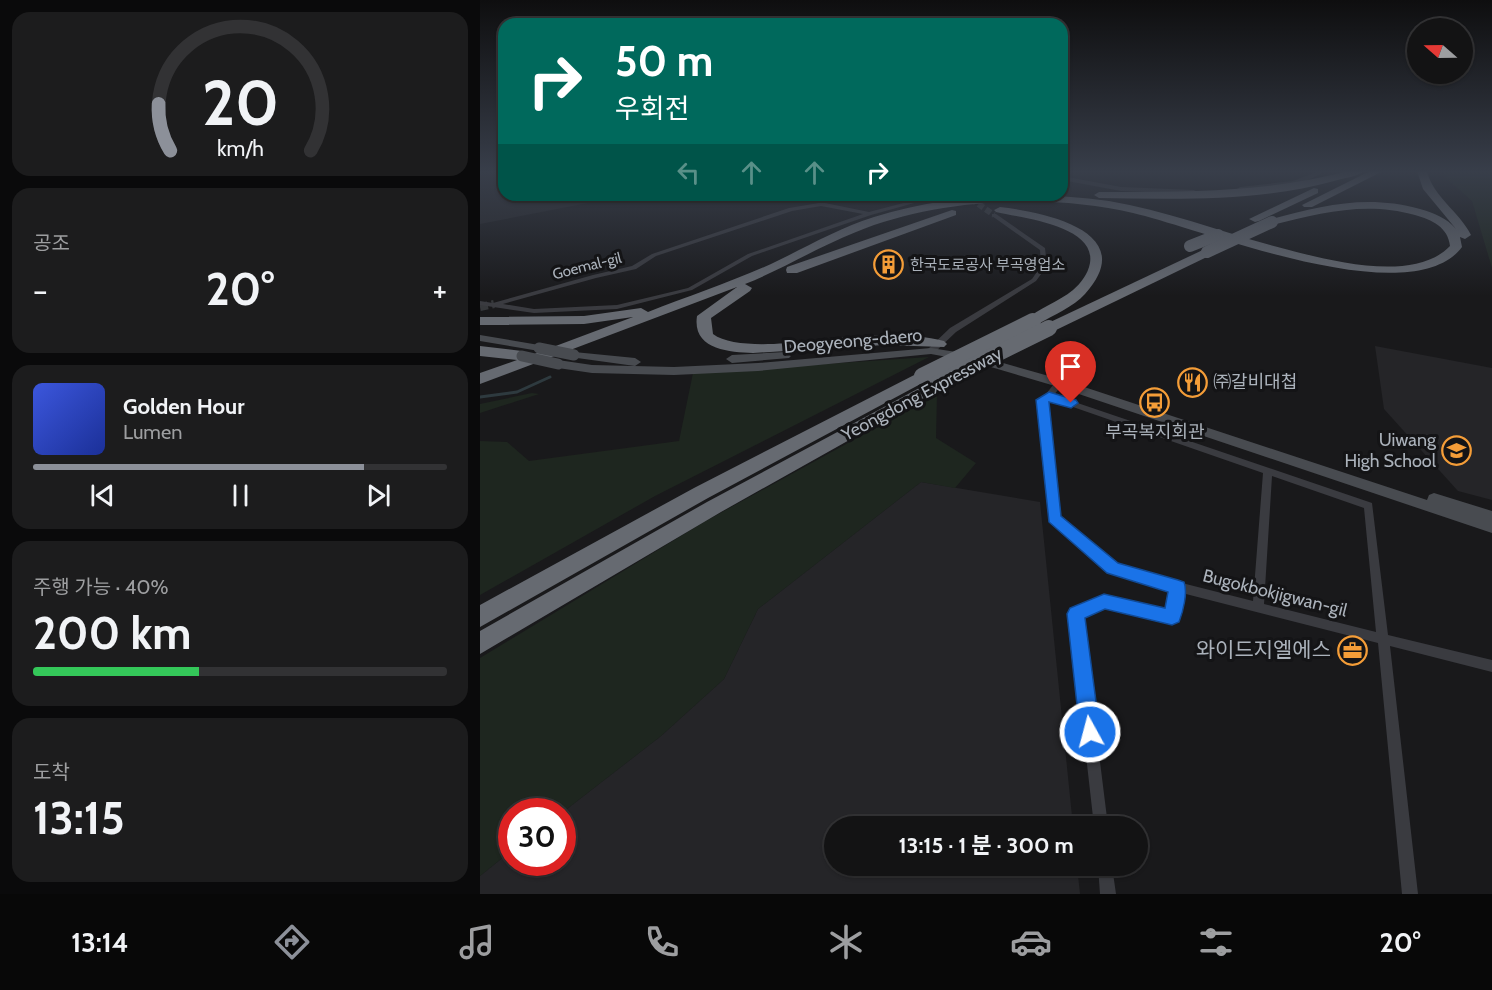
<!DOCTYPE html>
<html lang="ko">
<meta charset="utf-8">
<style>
:root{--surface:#131314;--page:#1c1c1d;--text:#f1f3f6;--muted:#9d9ea0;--line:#323234;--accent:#8c9099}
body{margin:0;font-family:Cabin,"Noto Sans KR",sans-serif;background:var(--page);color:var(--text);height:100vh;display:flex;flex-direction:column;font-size:22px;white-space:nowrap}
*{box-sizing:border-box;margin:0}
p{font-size:20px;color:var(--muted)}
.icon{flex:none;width:33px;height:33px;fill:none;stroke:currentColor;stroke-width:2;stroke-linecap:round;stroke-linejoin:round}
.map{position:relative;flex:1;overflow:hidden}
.drawer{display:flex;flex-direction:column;gap:12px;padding:12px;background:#0a0a0b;width:480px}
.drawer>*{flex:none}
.hud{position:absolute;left:18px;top:18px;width:570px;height:183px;border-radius:18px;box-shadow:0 2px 4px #0004,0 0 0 2px var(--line);background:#00695c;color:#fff;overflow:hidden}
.needle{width:39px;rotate:290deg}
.controls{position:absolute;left:927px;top:18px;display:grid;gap:12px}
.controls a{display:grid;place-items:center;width:66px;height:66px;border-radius:50%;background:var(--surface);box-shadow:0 2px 4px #0004,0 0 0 2px var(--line);font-size:30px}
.speed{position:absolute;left:18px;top:798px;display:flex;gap:12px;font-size:30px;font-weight:700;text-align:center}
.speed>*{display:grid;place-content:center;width:78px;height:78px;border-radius:50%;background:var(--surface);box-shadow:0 2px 4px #0004,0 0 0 2px var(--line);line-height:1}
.speed .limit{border:9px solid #d22;background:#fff;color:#111}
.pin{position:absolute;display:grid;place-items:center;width:51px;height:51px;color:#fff;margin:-62px -26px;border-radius:50% 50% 50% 0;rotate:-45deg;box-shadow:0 0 6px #0007}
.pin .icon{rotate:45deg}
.me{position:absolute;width:66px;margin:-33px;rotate:353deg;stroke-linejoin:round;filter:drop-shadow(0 0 4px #0008)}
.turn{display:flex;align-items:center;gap:21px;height:126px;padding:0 18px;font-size:27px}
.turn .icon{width:78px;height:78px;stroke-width:2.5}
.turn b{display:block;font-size:42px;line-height:51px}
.lanes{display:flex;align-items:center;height:57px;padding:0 18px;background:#0003;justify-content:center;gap:30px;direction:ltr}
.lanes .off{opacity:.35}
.big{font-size:45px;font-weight:700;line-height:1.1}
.drawer .widget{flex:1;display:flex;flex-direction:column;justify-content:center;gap:9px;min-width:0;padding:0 21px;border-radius:18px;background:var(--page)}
.drawer .dial{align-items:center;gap:0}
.dial svg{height:156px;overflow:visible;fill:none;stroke:var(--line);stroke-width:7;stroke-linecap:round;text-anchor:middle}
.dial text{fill:var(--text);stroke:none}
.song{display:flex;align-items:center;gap:18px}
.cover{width:72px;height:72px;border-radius:9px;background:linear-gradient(135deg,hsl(230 70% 55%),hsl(230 70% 35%))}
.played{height:6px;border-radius:3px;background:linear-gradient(90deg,var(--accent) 80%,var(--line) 80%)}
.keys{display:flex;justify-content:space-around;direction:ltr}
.heat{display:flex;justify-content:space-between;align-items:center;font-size:33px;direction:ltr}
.charge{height:9px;border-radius:4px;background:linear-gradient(90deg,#34c759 40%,var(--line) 0)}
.trip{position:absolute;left:344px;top:816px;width:324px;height:60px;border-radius:30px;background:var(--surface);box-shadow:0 2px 4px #0004,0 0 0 2px var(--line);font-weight:700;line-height:60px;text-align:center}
.dock{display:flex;height:96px;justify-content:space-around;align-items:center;background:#080808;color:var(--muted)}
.dock .icon{width:42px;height:42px}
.dock .current{color:var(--accent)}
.dock b{font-size:27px;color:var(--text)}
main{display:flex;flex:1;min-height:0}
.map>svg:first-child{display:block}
</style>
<main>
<section class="drawer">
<div class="widget dial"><svg viewBox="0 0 100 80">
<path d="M14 69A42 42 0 1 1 86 69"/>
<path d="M14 69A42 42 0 0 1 8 45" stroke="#8c9099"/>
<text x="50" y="56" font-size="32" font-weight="700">20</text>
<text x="50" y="72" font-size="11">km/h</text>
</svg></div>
<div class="widget"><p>공조</p>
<div class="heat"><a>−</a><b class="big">20°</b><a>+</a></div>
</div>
<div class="widget">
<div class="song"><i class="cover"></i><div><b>Golden Hour</b><p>Lumen</p></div></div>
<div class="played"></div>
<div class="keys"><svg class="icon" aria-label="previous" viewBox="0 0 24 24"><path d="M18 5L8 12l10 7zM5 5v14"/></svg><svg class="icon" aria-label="pause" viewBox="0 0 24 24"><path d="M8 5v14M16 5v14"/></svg><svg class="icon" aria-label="next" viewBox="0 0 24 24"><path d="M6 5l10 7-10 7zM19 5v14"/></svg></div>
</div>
<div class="widget"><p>주행 가능 · 40%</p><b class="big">200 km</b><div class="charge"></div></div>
<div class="widget"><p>도착</p><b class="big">13:15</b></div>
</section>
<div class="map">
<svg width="1012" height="894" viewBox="0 0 1012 894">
<rect width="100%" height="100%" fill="#19191b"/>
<g fill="#252528">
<path d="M 0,171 L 24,171 L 24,195 L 149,195 L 0,224 Z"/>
<path d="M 895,346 L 1012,368 L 1012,500 L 978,491 L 904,409 Z"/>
<path d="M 441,482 L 560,502 L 593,826 L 354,826 L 354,866 L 597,866 L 600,894 L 0,894 L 0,876 L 31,851 L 32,862 L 82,862 L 83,812 L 181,736 L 244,679 L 278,609 Z"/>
</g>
<g fill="#1e261f">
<path d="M 963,171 L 1012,171 L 1012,268 L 992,201 L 966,178 Z"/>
<path d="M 449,357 L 175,496 L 0,595 L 0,441 L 27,442 L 49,461 L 199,441 L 213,373 Z"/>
<path d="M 52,393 L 59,394 L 0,413 L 0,404 Z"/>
<path d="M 457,394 L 456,438 L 496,463 L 475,488 L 441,482 L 278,609 L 244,679 L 181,736 L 83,812 L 32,812 L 31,851 L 0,876 L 0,658 L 224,522 Z"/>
</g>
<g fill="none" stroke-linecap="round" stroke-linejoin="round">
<path stroke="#2e3a3f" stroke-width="3" d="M 0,397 L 37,392 L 70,377"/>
<path stroke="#36383b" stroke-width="6" stroke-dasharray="6 3" stroke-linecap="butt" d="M 491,199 L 514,215"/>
<path stroke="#36383b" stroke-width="8" stroke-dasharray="8 4" stroke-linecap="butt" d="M 0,307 L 14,304"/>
<g fill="#3a3b40" fill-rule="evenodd">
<path d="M 839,171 L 845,171 C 821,188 788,188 760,191 L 757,189 L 760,187 L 813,181 Z"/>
<path d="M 582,176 L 641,187 L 714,190 L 717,192 L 714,194 L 641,191 L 582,180 Z"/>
<path d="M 346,195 L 352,195 L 345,203 L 389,212 L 454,195 L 463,195 L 391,215 L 272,256 L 212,290 L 137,309 L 54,313 L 0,305 L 0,301 L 13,303 L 113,275 L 152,266 L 172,254 L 309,208 L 339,203 ZM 341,206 L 383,214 L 268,254 L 208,288 L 137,305 L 54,309 L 23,304 L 116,278 L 156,269 L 176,256 L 312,211 Z"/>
<path d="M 481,195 L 488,195 L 494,199 L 489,200 Z"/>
<path d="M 512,214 L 516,214 L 565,248 L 567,266 L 556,281 L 476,332 L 454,353 L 448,353 L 448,349 L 470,328 L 552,279 L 561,266 L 560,250 L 512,216 Z"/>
<path d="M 584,374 L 588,377 L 574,395 L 892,503 L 908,635 L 1012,660 L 1012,672 L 910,646 L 938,894 L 922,894 L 898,643 L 702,593 L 698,617 L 696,621 L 692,622 L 624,607 L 602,617 L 628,826 L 614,826 L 590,614 L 592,610 L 624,597 L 688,611 L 692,590 L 629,571 L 569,518 L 558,400 L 566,394 L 581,375 ZM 570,399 L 783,473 L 773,601 L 698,582 L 636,564 L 579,516 L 566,401 ZM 792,476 L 884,508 L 896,632 L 784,604 Z"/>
<path d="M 618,866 L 632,866 L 636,894 L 620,894 Z"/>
</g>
<g fill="#484b50" fill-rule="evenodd">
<path d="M 0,335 L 59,345 L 65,348 L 59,351 L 0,341 Z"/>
<path d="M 451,348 L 495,355 L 583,380 L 947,500 L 949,495 L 954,493 L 1012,511 L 1012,533 L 575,386 L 494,362 L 451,354 L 278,371 L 194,375 L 112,373 L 78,368 L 72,364 L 78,360 L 112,365 L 194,367 L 278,363 Z"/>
<path d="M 94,352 L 155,358 L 161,362 L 155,366 L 90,357 L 88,355 L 90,353 Z"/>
<path d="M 305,352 L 311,356 L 309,358 L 252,363 L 246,359 L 252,355 Z"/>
</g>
<g fill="#666a71" fill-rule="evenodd">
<path d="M 868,171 L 884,171 C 877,177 863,178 854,181 C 778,202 697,199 619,198 L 614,195 L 619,192 C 704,192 786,193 868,171 Z"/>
<path d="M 890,171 L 903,171 L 832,207 L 824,207 L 822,205 Z"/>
<path d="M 937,171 L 947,171 C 953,197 979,211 991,235 L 985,239 L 980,237 L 982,247 C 931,315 723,229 653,213 C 569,193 456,199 376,232 C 338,247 303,269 265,284 L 272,288 L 270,291 L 231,318 L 233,334 C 258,353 335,340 367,337 C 398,335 433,333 464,341 L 467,344 L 464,347 L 404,345 L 273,353 C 248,352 212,349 217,316 L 257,287 L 0,384 L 0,373 L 37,360 L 0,356 L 0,346 L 42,351 L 49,356 L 153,317 L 104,324 L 0,325 L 0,317 L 104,316 L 161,308 L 168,312 C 209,296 251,282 291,264 C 325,248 358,228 394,217 C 468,194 552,190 629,201 C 690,211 748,235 809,250 C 852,261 935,283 970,246 C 968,227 952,220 935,215 C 885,201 841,213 792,225 L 786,222 L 788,220 C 842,206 885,194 940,209 C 954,213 967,218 976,229 L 943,189 Z"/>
<path d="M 834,188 L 838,189 L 838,193 L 779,221 L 775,222 L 769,219 Z"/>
<path d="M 520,207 C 565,212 661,232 605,294 C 593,307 574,315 558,324 L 553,325 L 546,321 C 557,308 579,302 593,290 C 601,283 608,274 610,263 C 616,225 541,218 516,212 L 514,210 Z"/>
<path d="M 472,210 L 476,211 L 476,215 L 317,273 L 307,273 L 306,270 L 307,267 Z"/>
<path d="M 727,248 L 731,249 L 733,252 L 731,255 L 574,331 L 564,331 L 562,328 L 564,325 Z"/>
<path d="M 442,371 L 448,372 L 450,376 L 448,380 L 228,498 L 0,627 L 0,605 L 214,488 Z"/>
<path d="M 456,379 L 462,380 L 464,384 L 462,388 L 241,512 L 0,654 L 0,631 L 227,502 Z"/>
</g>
<g stroke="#4d5055" stroke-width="2" stroke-dasharray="4.5 4" stroke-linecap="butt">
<path d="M 67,195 L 68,202"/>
<path d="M 77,195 L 78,200"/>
</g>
<g stroke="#484b50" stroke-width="11">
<path d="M 59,348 L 94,355"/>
<path d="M 42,356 L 78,364"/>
</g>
<g stroke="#666a71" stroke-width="12">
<path d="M 710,246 L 738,235"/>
<path d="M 727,252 L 792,222"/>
</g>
<g stroke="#666a71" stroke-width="16">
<path d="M 442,376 L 553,321"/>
<path d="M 456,384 L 569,328"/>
</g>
</g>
<linearGradient id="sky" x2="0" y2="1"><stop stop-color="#0e0e0f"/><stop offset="0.58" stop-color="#383e4a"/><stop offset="1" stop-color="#383e4a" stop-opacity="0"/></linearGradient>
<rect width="1012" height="296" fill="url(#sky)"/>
<path fill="#1a73e8" stroke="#114b97" stroke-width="1.5" d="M 569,392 L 596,400 L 598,403 L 591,408 L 569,402 L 581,516 L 638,563 L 698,580 L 704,582 C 708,592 703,612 699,622 L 692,625 L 625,609 L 605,618 L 620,732 L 617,739 L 610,742 L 603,739 L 600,732 L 587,614 L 590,608 L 624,594 L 685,608 L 688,592 L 627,573 L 569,522 L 556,400 Z"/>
<defs>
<symbol id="building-ring" viewBox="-11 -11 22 22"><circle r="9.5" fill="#141416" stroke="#f49d38" stroke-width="1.5"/><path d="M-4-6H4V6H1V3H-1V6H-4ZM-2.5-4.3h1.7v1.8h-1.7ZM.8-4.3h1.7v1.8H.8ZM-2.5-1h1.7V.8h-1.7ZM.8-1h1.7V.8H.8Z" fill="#f49d38"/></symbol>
<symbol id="restaurant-ring" viewBox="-11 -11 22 22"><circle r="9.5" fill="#141416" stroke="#f49d38" stroke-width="1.5"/><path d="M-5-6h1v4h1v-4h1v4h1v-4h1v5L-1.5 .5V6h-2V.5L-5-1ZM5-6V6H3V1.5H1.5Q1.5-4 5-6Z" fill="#f49d38"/></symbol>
<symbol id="bus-ring" viewBox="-11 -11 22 22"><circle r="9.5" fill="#141416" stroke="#f49d38" stroke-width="1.5"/><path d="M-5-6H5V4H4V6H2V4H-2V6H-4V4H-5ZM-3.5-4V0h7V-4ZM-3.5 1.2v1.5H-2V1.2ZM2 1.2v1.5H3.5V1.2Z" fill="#f49d38"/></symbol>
<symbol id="school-ring" viewBox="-11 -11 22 22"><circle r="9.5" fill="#141416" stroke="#f49d38" stroke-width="1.5"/><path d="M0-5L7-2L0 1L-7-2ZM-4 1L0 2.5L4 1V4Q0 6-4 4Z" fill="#f49d38"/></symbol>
<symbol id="office-ring" viewBox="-11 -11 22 22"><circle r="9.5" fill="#141416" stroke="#f49d38" stroke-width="1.5"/><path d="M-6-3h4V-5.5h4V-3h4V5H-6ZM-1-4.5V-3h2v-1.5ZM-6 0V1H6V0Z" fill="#f49d38"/></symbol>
</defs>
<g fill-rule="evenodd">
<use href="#building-ring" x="392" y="248" width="33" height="33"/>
<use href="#restaurant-ring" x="696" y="366" width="33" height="33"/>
<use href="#bus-ring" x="658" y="386" width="33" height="33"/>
<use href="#school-ring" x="960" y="434" width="33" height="33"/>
<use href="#office-ring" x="856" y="634" width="33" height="33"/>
</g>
<g text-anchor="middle" stroke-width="6" stroke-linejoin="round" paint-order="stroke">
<g font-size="15" fill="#abb2bb" stroke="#141416" text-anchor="start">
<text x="430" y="270">한국도로공사 부곡영업소</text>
</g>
<g font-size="15" fill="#abb2bb" stroke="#141416">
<text transform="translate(107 266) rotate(-14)" y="5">Goemal-gil</text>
</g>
<g font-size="18" fill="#abb2bb" stroke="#141416">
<text transform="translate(373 341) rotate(-5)" y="6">Deogyeong-daero</text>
<text transform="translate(442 394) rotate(-28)" y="6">Yeongdong Expressway</text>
<text transform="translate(795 593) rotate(14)" y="6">Bugokbokjigwan-gil</text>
</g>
<g font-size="18" fill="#abb2bb" stroke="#141416" text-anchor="start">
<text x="733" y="388">㈜갈비대첩</text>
<text x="675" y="438" text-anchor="middle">부곡복지회관</text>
<text x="956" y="446" text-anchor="end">Uiwang<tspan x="956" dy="21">High School</tspan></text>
</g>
<g font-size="21" fill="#abb2bb" stroke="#141416" text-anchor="end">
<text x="851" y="657">와이드지엘에스</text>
</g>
</g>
</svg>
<div class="controls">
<a><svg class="needle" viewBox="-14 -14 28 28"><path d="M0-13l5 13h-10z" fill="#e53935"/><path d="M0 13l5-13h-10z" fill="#9d9ea0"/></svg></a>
</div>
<div class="speed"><div class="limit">30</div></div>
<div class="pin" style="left:591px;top:403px;background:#d93025"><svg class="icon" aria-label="arrive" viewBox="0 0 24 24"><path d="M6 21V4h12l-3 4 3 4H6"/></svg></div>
<svg class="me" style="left:610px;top:732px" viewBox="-20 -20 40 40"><circle r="17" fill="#1a73e8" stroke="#fff" stroke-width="3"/><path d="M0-11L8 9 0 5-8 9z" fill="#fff"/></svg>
<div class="trip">13:15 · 1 분 · 300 m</div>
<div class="hud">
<div class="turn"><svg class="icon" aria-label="right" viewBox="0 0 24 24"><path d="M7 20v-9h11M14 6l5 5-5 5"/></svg><div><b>50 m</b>우회전</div></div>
<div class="lanes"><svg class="icon off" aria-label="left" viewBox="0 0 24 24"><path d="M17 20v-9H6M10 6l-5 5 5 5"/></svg><svg class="icon off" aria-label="ahead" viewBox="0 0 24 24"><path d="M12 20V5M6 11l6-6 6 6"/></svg><svg class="icon off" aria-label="ahead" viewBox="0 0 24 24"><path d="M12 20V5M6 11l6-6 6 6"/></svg><svg class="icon" aria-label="right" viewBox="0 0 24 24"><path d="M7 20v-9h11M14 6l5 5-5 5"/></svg></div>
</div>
</div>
</main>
<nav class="dock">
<b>13:14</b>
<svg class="icon current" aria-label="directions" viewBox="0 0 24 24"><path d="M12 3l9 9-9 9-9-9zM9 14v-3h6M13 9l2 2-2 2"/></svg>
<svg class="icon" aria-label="music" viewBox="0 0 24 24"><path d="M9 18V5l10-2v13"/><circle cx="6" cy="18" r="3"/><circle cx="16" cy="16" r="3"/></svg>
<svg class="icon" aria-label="phone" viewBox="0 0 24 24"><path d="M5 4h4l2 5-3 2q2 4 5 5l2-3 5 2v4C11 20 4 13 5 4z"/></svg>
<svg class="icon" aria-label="climate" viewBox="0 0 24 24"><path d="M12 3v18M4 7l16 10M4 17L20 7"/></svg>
<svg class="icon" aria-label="car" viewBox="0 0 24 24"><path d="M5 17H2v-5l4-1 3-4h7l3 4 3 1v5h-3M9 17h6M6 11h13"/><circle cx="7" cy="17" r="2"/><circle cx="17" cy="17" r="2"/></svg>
<svg class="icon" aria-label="filters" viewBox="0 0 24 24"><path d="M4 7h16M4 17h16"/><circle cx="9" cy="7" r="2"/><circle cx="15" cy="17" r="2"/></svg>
<b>20°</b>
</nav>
